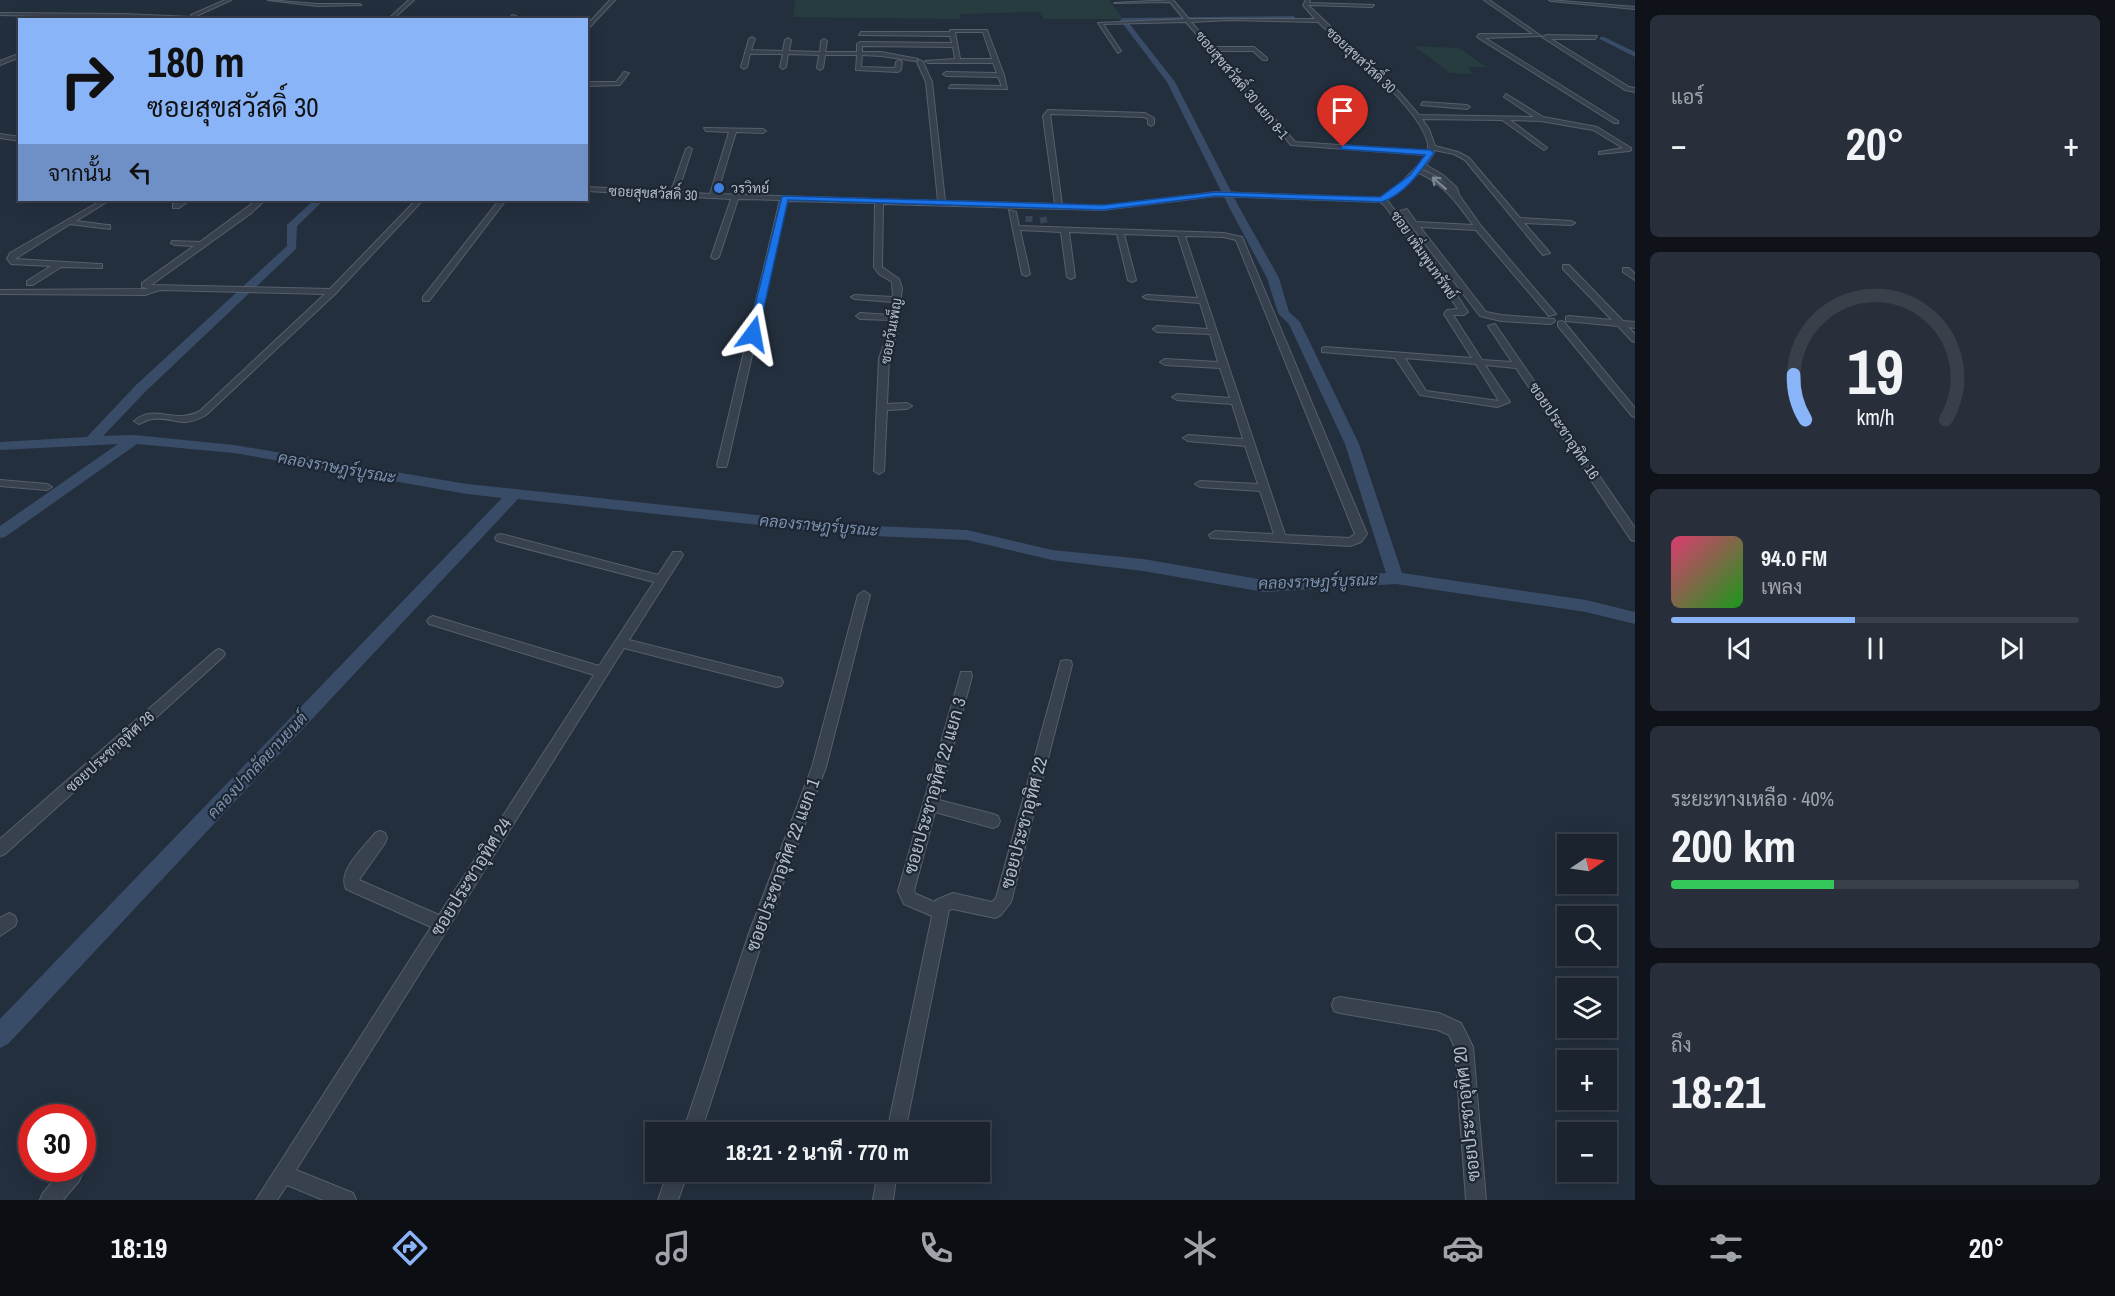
<!DOCTYPE html>
<html lang="th">
<meta charset="utf-8">
<style>
:root{--surface:#1b232e;--page:#282f3a;--text:#f1f3f6;--muted:#a0a4aa;--line:#39404a;--accent:#8ab4f8}
body{margin:0;font-family:"Archivo Narrow",Sarabun,sans-serif;background:var(--page);color:var(--text);height:100vh;display:flex;flex-direction:column;font-size:22px;white-space:nowrap}
*{box-sizing:border-box;margin:0}
p{font-size:20px;color:var(--muted)}
.icon{flex:none;width:33px;height:33px;fill:none;stroke:currentColor;stroke-width:2;stroke-linecap:round;stroke-linejoin:round}
.map{position:relative;flex:1;overflow:hidden}
.details{display:flex;flex-direction:column;gap:15px;padding:15px;background:#0f1319;width:480px}
.details>*{flex:none}
.guide{position:absolute;left:18px;top:18px;width:570px;height:183px;border-radius:0px;box-shadow:0 3px 15px #0003,0 0 0 2px var(--line);background:#8ab4f8;color:#111;overflow:hidden}
.needle{width:39px;rotate:77deg}
.controls{position:absolute;left:1557px;top:834px;display:grid;gap:12px}
.controls a{display:grid;place-items:center;width:60px;height:60px;border-radius:0px;background:var(--surface);box-shadow:0 3px 15px #0003,0 0 0 2px var(--line);font-size:30px}
.speed{position:absolute;left:18px;top:1104px;display:flex;gap:12px;font-size:30px;font-weight:700;text-align:center}
.speed>*{display:grid;place-content:center;width:78px;height:78px;border-radius:50%;background:var(--surface);box-shadow:0 3px 15px #0003,0 0 0 2px var(--line);line-height:1}
.speed .limit{border:9px solid #d22;background:#fff;color:#111}
.pin{position:absolute;display:grid;place-items:center;width:51px;height:51px;color:#fff;margin:-62px -26px;border-radius:50% 50% 50% 0;rotate:-45deg;box-shadow:0 0 6px #0007}
.pin .icon{rotate:45deg}
.me{position:absolute;width:66px;margin:-33px;rotate:13deg;stroke-linejoin:round;filter:drop-shadow(0 0 4px #0008)}
.turn{display:flex;align-items:center;gap:21px;height:126px;padding:0 30px;font-size:27px}
.turn .icon{width:78px;height:78px;stroke-width:2.5}
.turn b{display:block;font-size:42px;line-height:51px}
.then{display:flex;align-items:center;height:57px;padding:0 30px;background:#0003;gap:12px;font-size:22px}
.big{font-size:45px;font-weight:700;line-height:1.1}
.details .widget{flex:1;display:flex;flex-direction:column;justify-content:center;gap:9px;min-width:0;padding:0 21px;border-radius:9px;background:var(--page)}
.details .dial{align-items:center;gap:0}
.dial svg{height:156px;overflow:visible;fill:none;stroke:var(--line);stroke-width:7;stroke-linecap:round;text-anchor:middle}
.dial text{fill:var(--text);stroke:none}
.song{display:flex;align-items:center;gap:18px}
.cover{width:72px;height:72px;border-radius:9px;background:linear-gradient(135deg,hsl(340 70% 55%),hsl(120 70% 35%))}
.played{height:6px;border-radius:3px;background:linear-gradient(90deg,var(--accent) 45%,var(--line) 45%)}
.keys{display:flex;justify-content:space-around;direction:ltr}
.heat{display:flex;justify-content:space-between;align-items:center;font-size:33px;direction:ltr}
.charge{height:9px;border-radius:4px;background:linear-gradient(90deg,#34c759 40%,var(--line) 0)}
.trip{position:absolute;left:645px;top:1122px;width:345px;height:60px;border-radius:0px;background:var(--surface);box-shadow:0 3px 15px #0003,0 0 0 2px var(--line);font-weight:700;line-height:60px;text-align:center}
.tabs{display:flex;height:96px;justify-content:space-around;align-items:center;background:#0b0e12;color:var(--muted)}
.tabs .icon{width:42px;height:42px}
.tabs .selected{color:var(--accent)}
.tabs b{font-size:27px;color:var(--text)}
main{display:flex;flex:1;min-height:0}
.map>svg:first-child{display:block}
</style>
<main>
<div class="map">
<svg width="1635" height="1200" viewBox="0 0 1635 1200">
<rect width="100%" height="100%" fill="#242f3e"/>
<g fill="#263c3f">
<path d="M 795,0 L 1109,0 L 1123,19 L 1044,19 L 1039,12 L 961,14 L 960,19 L 793,17 Z"/>
<path d="M 1414,46 L 1459,48 L 1486,67 L 1468,67 L 1473,74 L 1450,73 Z"/>
</g>
<g fill="none" stroke-linecap="round" stroke-linejoin="round">
<g fill="#394c67" fill-rule="evenodd">
<path d="M 1294,16 L 1296,19 L 1128,22 L 1175,82 L 1239,207 L 1279,278 L 1289,312 L 1300,322 L 1359,444 L 1402,573 L 1586,600 L 1635,612 L 1635,624 L 1586,612 L 1396,584 L 1264,592 L 1143,571 L 1052,560 L 967,540 L 852,535 L 518,499 L 8,1044 L 0,1048 L 0,1019 L 502,498 L 467,494 L 234,453 L 137,444 L 5,537 L 0,538 L 0,526 L 118,444 L 0,450 L 0,442 L 87,437 L 136,385 L 287,246 L 287,225 L 314,200 L 324,200 L 297,226 L 296,249 L 146,391 L 103,436 L 134,435 L 234,445 L 467,484 L 852,525 L 967,530 L 1052,550 L 1143,559 L 1264,580 L 1386,573 L 1345,444 L 1289,324 L 1278,313 L 1267,278 L 1229,207 L 1167,82 L 1120,20 L 1123,18 Z"/>
<path d="M 1600,37 L 1604,37 L 1635,52 L 1635,57 L 1600,39 Z"/>
</g>
<g stroke="#3a4453" stroke-width="7" stroke-dasharray="7 3" stroke-linecap="butt">
<path d="M 1029,216 L 1029,222"/>
<path d="M 1043,217 L 1044,223"/>
</g>
<defs>
<g id="street">
<path d="M 225,0 L 231,0 L 194,17 L 221,20 L 0,15 L 0,13 L 124,14 L 192,17 L 191,15 Z"/>
<path d="M 268,0 L 317,4 L 359,4 L 361,5 L 317,6 Z"/>
<path d="M 409,0 L 414,0 L 392,20 L 387,20 Z"/>
<path d="M 610,0 L 615,0 L 586,31 L 586,26 Z"/>
<path d="M 1173,0 L 1189,19 L 1315,19 L 1303,5 L 1306,0 L 1310,0 L 1309,3 L 1374,5 L 1372,7 L 1308,5 L 1399,92 L 1419,115 L 1534,117 L 1504,97 L 1506,94 L 1543,117 L 1597,127 L 1631,148 L 1631,150 L 1629,151 L 1599,154 L 1599,152 L 1623,148 L 1593,130 L 1541,121 L 1510,120 L 1546,147 L 1547,148 L 1544,150 L 1502,120 L 1422,119 L 1429,129 L 1435,146 L 1458,152 L 1469,158 L 1520,218 L 1571,221 L 1575,223 L 1571,225 L 1524,223 L 1550,253 L 1543,255 L 1465,160 L 1454,154 L 1434,150 L 1434,153 L 1426,165 L 1443,175 L 1457,188 L 1459,195 L 1481,226 L 1556,314 L 1549,316 L 1476,230 L 1420,227 L 1486,312 L 1501,315 L 1554,319 L 1555,321 L 1551,324 L 1501,321 L 1480,316 L 1400,211 L 1407,209 L 1416,222 L 1473,225 C 1458,204 1444,184 1419,173 L 1387,200 L 1441,271 L 1468,312 L 1464,315 L 1453,315 L 1482,360 L 1512,362 L 1488,326 L 1495,324 L 1635,528 L 1635,541 L 1631,540 L 1516,368 L 1485,365 L 1510,402 L 1497,407 L 1420,395 L 1395,358 L 1322,352 L 1322,348 L 1325,347 L 1472,358 L 1444,314 L 1447,310 L 1458,309 L 1385,206 L 1380,202 L 1216,196 L 1103,210 L 883,204 L 882,267 L 899,279 L 902,288 L 897,332 L 889,358 L 887,404 L 907,403 L 912,406 L 907,409 L 887,410 L 884,471 L 879,474 L 874,471 L 879,358 L 889,332 L 890,320 L 860,319 L 856,316 L 860,313 L 891,315 L 892,302 L 855,299 L 851,297 L 855,295 L 893,297 L 892,282 L 879,274 L 874,267 L 875,203 L 787,201 L 727,465 L 726,467 L 718,467 L 717,465 L 780,200 L 738,199 L 719,257 L 715,259 L 711,257 L 731,199 L 586,191 L 586,187 L 671,191 L 686,149 L 689,147 L 692,149 L 678,192 L 710,194 L 729,132 L 706,131 L 704,128 L 763,129 L 766,131 L 763,133 L 736,132 L 717,194 L 938,201 L 926,82 L 917,62 L 920,60 L 923,62 L 932,82 L 945,201 L 1055,204 L 1043,116 L 1048,110 L 1145,113 L 1154,118 L 1154,124 L 1151,126 L 1148,124 L 1148,119 L 1144,117 L 1050,114 L 1062,205 L 1103,206 L 1216,192 L 1381,198 L 1402,182 L 1424,159 L 1426,155 L 1291,145 L 1186,22 L 1103,24 L 1121,51 L 1118,53 L 1098,23 L 1184,19 L 1170,2 L 1114,3 ZM 1229,20 L 1318,22 C 1344,47 1433,117 1428,151 L 1295,142 L 1216,51 L 1253,51 L 1263,60 L 1267,60 L 1267,58 L 1254,47 L 1213,47 L 1191,22 ZM 1423,169 L 1439,177 L 1447,185 L 1433,175 L 1422,170 ZM 1405,358 L 1476,364 L 1499,401 L 1426,391 Z"/>
<path d="M 1484,0 L 1489,0 L 1541,36 L 1485,38 L 1618,121 L 1618,123 L 1614,123 L 1477,37 L 1479,34 L 1533,34 Z"/>
<path d="M 1549,0 L 1635,7 L 1635,9 L 1551,1 Z"/>
<path d="M 512,15 L 516,16 L 514,20 L 509,20 Z"/>
<path d="M 950,30 L 987,30 L 1004,75 L 1007,89 L 949,88 L 951,85 L 1002,86 L 998,77 L 946,76 L 943,74 L 946,72 L 997,73 L 993,63 L 928,63 L 925,61 L 955,59 L 953,47 L 862,46 L 862,52 L 881,52 L 918,59 L 915,61 L 881,56 L 862,55 L 861,67 L 895,68 L 896,62 L 899,60 L 902,62 L 901,70 L 898,72 L 856,70 L 857,55 L 825,55 L 823,68 L 820,70 L 817,68 L 819,55 L 788,54 L 786,67 L 783,69 L 780,67 L 783,54 L 750,54 L 747,67 L 744,69 L 741,67 L 749,39 L 752,37 L 755,39 L 751,50 L 783,51 L 785,40 L 788,38 L 791,40 L 789,51 L 820,52 L 821,41 L 824,39 L 827,41 L 825,52 L 857,52 L 857,44 L 860,42 L 952,43 L 950,36 L 859,35 L 861,32 L 950,32 ZM 955,32 L 983,32 L 992,59 L 960,59 Z"/>
<path d="M 1547,35 L 1597,36 L 1595,39 L 1551,39 L 1629,87 L 1635,88 L 1635,92 L 1625,90 L 1542,37 Z"/>
<path d="M 18,54 L 20,57 L 0,65 L 0,61 Z"/>
<path d="M 624,72 L 629,73 L 620,85 L 586,86 L 586,82 L 616,82 Z"/>
<path d="M 1423,102 L 1467,105 L 1470,107 L 1467,109 L 1421,105 Z"/>
<path d="M 0,134 L 20,137 L 20,141 L 0,138 Z"/>
<path d="M 102,200 L 110,200 L 76,221 L 107,225 L 110,225 L 110,229 L 70,224 L 15,259 L 99,264 L 102,264 L 102,268 L 61,267 L 33,285 L 27,285 L 27,281 L 51,266 L 11,264 L 7,259 L 10,253 Z"/>
<path d="M 182,200 L 190,200 L 179,208 L 173,208 L 173,204 Z"/>
<path d="M 257,200 L 265,200 L 250,214 L 151,285 L 330,289 L 416,200 L 423,200 L 335,294 L 206,415 C 179,430 176,416 153,419 C 148,419 144,422 139,424 L 134,421 C 155,403 174,425 200,411 L 325,294 L 160,290 L 145,295 L 0,294 L 0,290 L 149,289 L 142,287 L 142,283 L 194,246 L 175,245 L 171,243 L 172,241 L 200,242 Z"/>
<path d="M 499,200 L 506,200 L 429,301 L 423,301 L 423,297 Z"/>
<path d="M 1009,210 L 1016,212 L 1019,226 L 1224,233 L 1242,237 L 1367,534 L 1361,542 L 1350,546 L 1211,538 L 1209,535 L 1215,531 L 1274,534 L 1260,491 L 1200,487 L 1195,484 L 1200,481 L 1258,484 L 1245,446 L 1188,441 L 1183,438 L 1188,435 L 1243,439 L 1232,404 L 1177,400 L 1172,397 L 1177,394 L 1230,398 L 1220,368 L 1165,365 L 1160,362 L 1165,359 L 1218,362 L 1210,334 L 1157,332 L 1153,329 L 1157,326 L 1208,329 L 1200,303 L 1147,299 L 1143,297 L 1147,295 L 1198,298 L 1178,236 L 1124,234 L 1136,280 L 1132,282 L 1128,280 L 1117,234 L 1069,232 L 1075,277 L 1071,279 L 1067,277 L 1061,232 L 1020,230 L 1030,274 L 1026,276 L 1022,274 ZM 1185,236 L 1224,237 L 1236,240 L 1355,534 L 1349,538 L 1285,535 Z"/>
<path d="M 1563,265 L 1569,265 L 1623,321 L 1635,322 L 1635,328 L 1628,327 L 1635,334 L 1635,342 L 1632,341 L 1618,326 L 1566,321 L 1566,317 L 1569,316 L 1612,320 L 1563,269 Z"/>
<path d="M 1623,268 L 1629,268 L 1635,274 L 1635,280 L 1623,272 Z"/>
<path d="M 1561,321 L 1564,322 L 1635,408 L 1635,417 L 1632,416 L 1558,326 L 1558,322 Z"/>
<path d="M 0,480 L 47,484 L 52,487 L 47,490 L 0,486 Z"/>
<path d="M 501,534 L 658,575 L 673,552 L 681,552 L 683,555 L 629,640 L 776,677 L 781,678 L 783,682 L 781,686 L 776,687 L 624,648 L 296,1170 L 353,1193 L 356,1200 L 323,1200 L 287,1185 L 277,1200 L 256,1200 L 431,927 L 346,889 C 337,870 364,848 375,833 L 380,831 L 385,833 L 387,838 L 385,843 L 359,880 L 439,915 L 594,675 L 429,624 L 427,621 L 429,618 L 433,616 L 599,666 L 654,582 L 497,541 L 495,538 L 497,535 Z"/>
<path d="M 864,591 L 870,595 L 826,767 L 765,933 L 701,1132 L 683,1132 L 749,933 L 812,767 L 858,595 Z"/>
<path d="M 219,649 L 223,651 L 225,654 L 223,657 L 5,854 L 0,856 L 0,839 L 215,651 Z"/>
<path d="M 1066,660 L 1071,661 L 1072,665 L 1011,902 L 1001,915 L 995,918 L 953,909 L 949,910 L 905,1132 L 887,1132 L 932,916 L 904,904 L 898,891 L 960,676 L 961,672 L 971,672 L 972,676 L 939,800 L 993,814 L 998,816 L 1000,821 L 998,826 L 993,828 L 935,812 L 914,891 L 916,894 L 935,902 L 936,900 L 953,893 L 992,902 L 996,898 L 1060,665 L 1061,661 Z"/>
<path d="M 9,913 L 15,916 L 17,921 L 15,926 L 0,936 L 0,918 Z"/>
<path d="M 1340,997 L 1439,1013 L 1461,1023 L 1473,1047 L 1486,1200 L 1466,1200 L 1455,1048 L 1449,1035 L 1438,1030 L 1340,1013 L 1334,1011 L 1332,1005 L 1334,999 Z"/>
<path d="M 64,1168 L 79,1168 L 82,1174 L 79,1181 L 63,1200 L 40,1200 L 43,1193 Z"/>
<path d="M 668,1172 L 688,1172 L 678,1200 L 658,1200 Z"/>
<path d="M 878,1172 L 897,1172 L 893,1200 L 873,1200 Z"/>
</g>
</defs>
<use href="#street" stroke="#565f6c" stroke-width="2"/>
<use href="#street" fill="#38414e" fill-rule="evenodd"/>
</g>
<defs><path id="oneway-shaft" d="M-6 0H5M1.5-3L5.5 0L1.5 3" fill="none" stroke-width="1.6" stroke-linecap="round" stroke-linejoin="round" transform="scale(1.5)"/></defs>
<use stroke="#7c8592" href="#oneway-shaft" transform="translate(1439 183) rotate(-139)"/>
<path fill="#1a73e8" stroke="#114b97" stroke-width="1.5" d="M 1343,145 L 1431,150 L 1434,153 C 1420,172 1405,194 1382,202 L 1216,196 L 1103,210 L 788,200 L 758,334 L 753,337 L 748,334 L 782,196 L 1103,205 L 1216,192 L 1380,197 L 1410,175 L 1425,155 L 1340,149 Z"/>
<circle fill="#3f7fe0" stroke="#1d2633" stroke-width="2" cx="719" cy="188" r="6"/>
<g text-anchor="middle" stroke-width="4.5" stroke-linejoin="round" paint-order="stroke">
<g font-size="14" fill="#b4bcc9" stroke="#1d2633">
<text transform="translate(1361 60) rotate(43)" y="5">ซอยสุขสวัสดิ์ 30</text>
<text transform="translate(1242 85) rotate(50)" y="5">ซอยสุขสวัสดิ์ 30 แยก 8-1</text>
<text transform="translate(653 193) rotate(3)" y="5">ซอยสุขสวัสดิ์ 30</text>
<text transform="translate(1424 255) rotate(55)" y="5">ซอย เพิ่มพูนทรัพย์</text>
<text transform="translate(891 331) rotate(-80)" y="5">ซอยวันเพ็ญ</text>
</g>
<g font-size="14" fill="#b4bcc9" stroke="#1d2633" text-anchor="start">
<text x="731" y="193">วรวิทย์</text>
</g>
<g font-size="15" fill="#b4bcc9" stroke="#1d2633">
<text transform="translate(1564 431) rotate(56)" y="5">ซอยประชาอุทิศ 16</text>
<text transform="translate(110 752) rotate(-42)" y="5">ซอยประชาอุทิศ 26</text>
</g>
<g font-size="16" font-style="italic" fill="#7c92b1" stroke="#1d2633">
<text transform="translate(337 467) rotate(10)" y="6">คลองราษฎร์บูรณะ</text>
<text transform="translate(819 525) rotate(5)" y="6">คลองราษฎร์บูรณะ</text>
<text transform="translate(1318 581) rotate(-2)" y="6">คลองราษฎร์บูรณะ</text>
<text transform="translate(257 765) rotate(-47)" y="6">คลองปากลัดยานยนต์</text>
</g>
<g font-size="18" fill="#b4bcc9" stroke="#1d2633">
<text transform="translate(935 786) rotate(-74)" y="6">ซอยประชาอุทิศ 22 แยก 3</text>
<text transform="translate(1024 823) rotate(-75)" y="6">ซอยประชาอุทิศ 22</text>
<text transform="translate(783 865) rotate(-70)" y="6">ซอยประชาอุทิศ 22 แยก 1</text>
<text transform="translate(471 877) rotate(-58)" y="6">ซอยประชาอุทิศ 24</text>
<text transform="translate(1467 1114) rotate(-96)" y="6">ซอยประชาอุทิศ 20</text>
</g>
</g>
</svg>
<div class="controls">
<a><svg class="needle" viewBox="-14 -14 28 28"><path d="M0-13l5 13h-10z" fill="#e53935"/><path d="M0 13l5-13h-10z" fill="#a0a4aa"/></svg></a>
<a><svg class="icon" aria-label="search" viewBox="0 0 24 24"><circle cx="10" cy="10" r="6"/><path d="M15 15l6 6"/></svg></a>
<a><svg class="icon" aria-label="layers" viewBox="0 0 24 24"><path d="M12 4l9 5-9 5-9-5zM3 14l9 5 9-5"/></svg></a>
<a>+</a>
<a>−</a>
</div>
<div class="speed"><div class="limit">30</div></div>
<div class="pin" style="left:1343px;top:147px;background:#d93025"><svg class="icon" aria-label="arrive" viewBox="0 0 24 24"><path d="M6 21V4h12l-3 4 3 4H6"/></svg></div>
<svg class="me" style="left:753px;top:334px" viewBox="-20 -20 40 40"><path d="M0-17L14 15 0 8-14 15z" fill="#1a73e8" stroke="#fff" stroke-width="4"/></svg>
<div class="trip">18:21 · 2 นาที · 770 m</div>
<div class="guide">
<div class="turn"><svg class="icon" aria-label="right" viewBox="0 0 24 24"><path d="M7 20v-9h11M14 6l5 5-5 5"/></svg><div><b>180 m</b>ซอยสุขสวัสดิ์ 30</div></div>
<div class="then">จากนั้น<svg class="icon" aria-label="left" viewBox="0 0 24 24"><path d="M17 20v-9H6M10 6l-5 5 5 5"/></svg></div>
</div>
</div>
<section class="details">
<div class="widget"><p>แอร์</p>
<div class="heat"><a>−</a><b class="big">20°</b><a>+</a></div>
</div>
<div class="widget dial"><svg viewBox="0 0 100 80">
<path d="M14 69A42 42 0 1 1 86 69"/>
<path d="M14 69A42 42 0 0 1 8 46" stroke="#8ab4f8"/>
<text x="50" y="56" font-size="32" font-weight="700">19</text>
<text x="50" y="72" font-size="11">km/h</text>
</svg></div>
<div class="widget">
<div class="song"><i class="cover"></i><div><b>94.0 FM</b><p>เพลง</p></div></div>
<div class="played"></div>
<div class="keys"><svg class="icon" aria-label="previous" viewBox="0 0 24 24"><path d="M18 5L8 12l10 7zM5 5v14"/></svg><svg class="icon" aria-label="pause" viewBox="0 0 24 24"><path d="M8 5v14M16 5v14"/></svg><svg class="icon" aria-label="next" viewBox="0 0 24 24"><path d="M6 5l10 7-10 7zM19 5v14"/></svg></div>
</div>
<div class="widget"><p>ระยะทางเหลือ · 40%</p><b class="big">200 km</b><div class="charge"></div></div>
<div class="widget"><p>ถึง</p><b class="big">18:21</b></div>
</section>
</main>
<nav class="tabs">
<b>18:19</b>
<svg class="icon selected" aria-label="directions" viewBox="0 0 24 24"><path d="M12 3l9 9-9 9-9-9zM9 14v-3h6M13 9l2 2-2 2"/></svg>
<svg class="icon" aria-label="music" viewBox="0 0 24 24"><path d="M9 18V5l10-2v13"/><circle cx="6" cy="18" r="3"/><circle cx="16" cy="16" r="3"/></svg>
<svg class="icon" aria-label="phone" viewBox="0 0 24 24"><path d="M5 4h4l2 5-3 2q2 4 5 5l2-3 5 2v4C11 20 4 13 5 4z"/></svg>
<svg class="icon" aria-label="climate" viewBox="0 0 24 24"><path d="M12 3v18M4 7l16 10M4 17L20 7"/></svg>
<svg class="icon" aria-label="car" viewBox="0 0 24 24"><path d="M5 17H2v-5l4-1 3-4h7l3 4 3 1v5h-3M9 17h6M6 11h13"/><circle cx="7" cy="17" r="2"/><circle cx="17" cy="17" r="2"/></svg>
<svg class="icon" aria-label="filters" viewBox="0 0 24 24"><path d="M4 7h16M4 17h16"/><circle cx="9" cy="7" r="2"/><circle cx="15" cy="17" r="2"/></svg>
<b>20°</b>
</nav>
